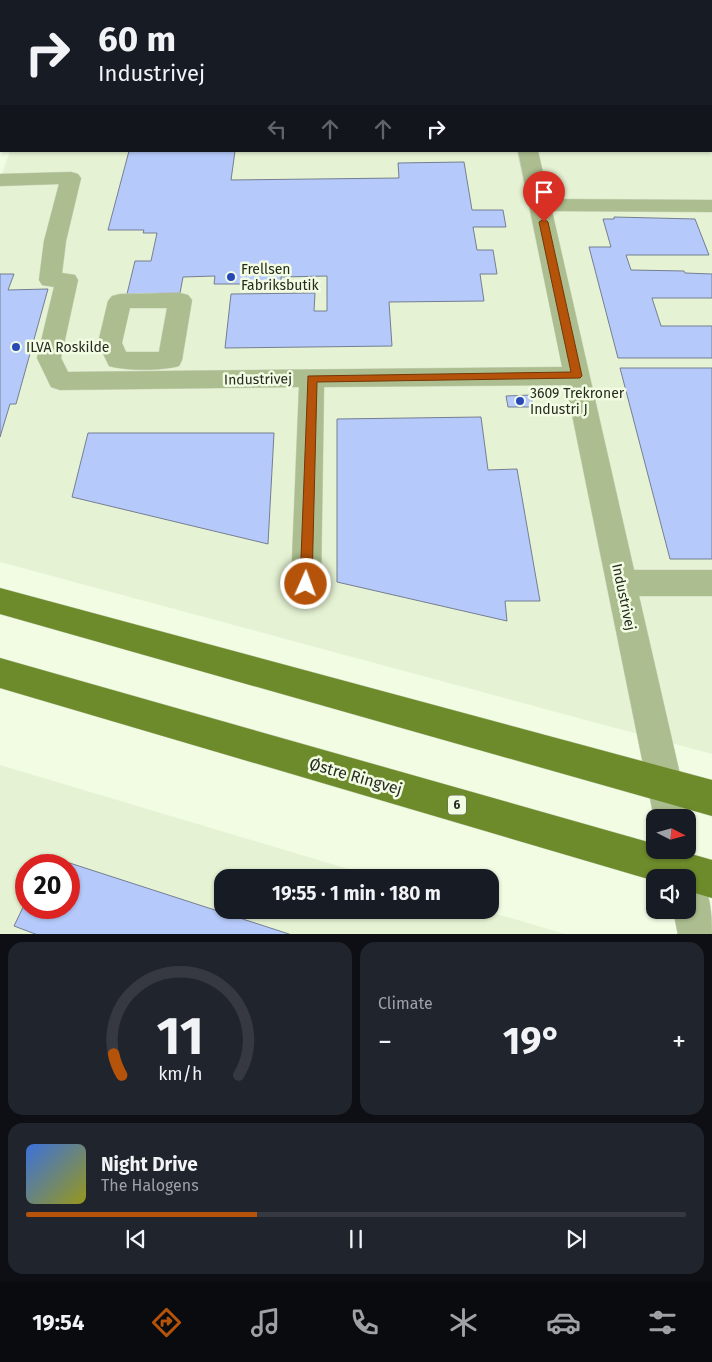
<!DOCTYPE html>
<meta charset="utf-8">
<style>
:root{--surface:#171b24;--page:#20242c;--text:#f1f3f6;--muted:#9ea1a6;--line:#363941;--accent:#b45309}
body{margin:0;font-family:"Fira Sans",sans-serif;background:var(--page);color:var(--text);height:100vh;display:flex;flex-direction:column;font-size:19px;white-space:nowrap}
*{box-sizing:border-box;margin:0}
p{font-size:16px;color:var(--muted)}
.icon{flex:none;width:28px;height:28px;fill:none;stroke:currentColor;stroke-width:2;stroke-linecap:round;stroke-linejoin:round}
.map{position:relative;height:934px;overflow:hidden}
.side{display:flex;flex-direction:column;gap:8px;padding:8px;background:#0d0f14;flex:1}
.side>*{flex:none}
.banner{position:absolute;left:0px;top:0px;width:712px;height:152px;box-shadow:0 1px 4px #0004;background:#171b24;color:var(--text);overflow:hidden}
.needle{width:32px;rotate:96deg}
.tools{position:absolute;left:646px;top:809px;display:grid;gap:10px}
.tools a{display:grid;place-items:center;width:50px;height:50px;border-radius:10px;background:var(--surface);box-shadow:0 1px 4px #0004;font-size:25px}
.speed{position:absolute;left:15px;top:854px;display:flex;gap:10px;font-size:25px;font-weight:700;text-align:center}
.speed>*{display:grid;place-content:center;width:65px;height:65px;border-radius:50%;background:var(--surface);box-shadow:0 1px 4px #0004;line-height:1}
.speed .limit{border:8px solid #d22;background:#fff;color:#111}
.pin{position:absolute;display:grid;place-items:center;width:42px;height:42px;color:#fff;margin:-51px -21px;border-radius:50% 50% 50% 0;rotate:-45deg;box-shadow:0 0 5px #0007}
.pin .icon{rotate:45deg}
.me{position:absolute;width:55px;margin:-28px;rotate:2deg;stroke-linejoin:round;filter:drop-shadow(0 0 4px #0008)}
.turn{display:flex;align-items:center;gap:18px;height:105px;padding:0 15px;font-size:22px}
.turn .icon{width:65px;height:65px;stroke-width:2.5}
.turn b{display:block;font-size:35px;line-height:42px}
.lanes{display:flex;align-items:center;height:48px;padding:0 15px;background:#0003;justify-content:center;gap:25px;direction:ltr}
.lanes .off{opacity:.35}
.big{font-size:38px;font-weight:700;line-height:1.1}
.side .card{flex:1;display:flex;flex-direction:column;justify-content:center;gap:8px;min-width:0;padding:0 18px;border-radius:15px;background:var(--page)}
.side .dial{align-items:center;gap:0}
.dial svg{height:130px;overflow:visible;fill:none;stroke:var(--line);stroke-width:7;stroke-linecap:round;text-anchor:middle}
.dial text{fill:var(--text);stroke:none}
.song{display:flex;align-items:center;gap:15px}
.cover{width:60px;height:60px;border-radius:8px;background:linear-gradient(135deg,hsl(220 70% 55%),hsl(60 70% 35%))}
.played{height:5px;border-radius:2px;background:linear-gradient(90deg,var(--accent) 35%,var(--line) 35%)}
.keys{display:flex;justify-content:space-around;direction:ltr}
.heat{display:flex;justify-content:space-between;align-items:center;font-size:28px;direction:ltr}
.side .tiles{flex:1;display:grid;gap:8px;grid-template-columns:1fr 1fr}
.card:last-child{grid-column:span 2}
.trip{position:absolute;left:214px;top:869px;width:285px;height:50px;border-radius:15px;background:var(--surface);box-shadow:0 1px 4px #0004;font-weight:700;line-height:50px;text-align:center}
.menu{display:flex;height:80px;justify-content:space-around;align-items:center;background:#090b0e;color:var(--muted)}
.menu .icon{width:35px;height:35px}
.menu .current{color:var(--accent)}
.menu b{font-size:22px;color:var(--text)}
.map>svg:first-child{display:block}
</style>
<div class="map">
<svg width="712" height="935" viewBox="0 0 712 935">
<rect width="100%" height="100%" fill="#f2fce3"/>
<g fill="#e5f2d3" fill-rule="evenodd">
<path d="M 65,0 L 712,0 L 712,754 L 0,562 L 0,179 L 10,151 L 711,151 L 711,1 Z"/>
<path d="M 0,765 L 375,877 L 222,878 L 222,910 L 483,910 L 565,934 L 0,934 ZM 26,865 L 69,865 L 69,908 L 26,908 Z"/>
</g>
<g fill="#b5cafa" stroke="#757e92">
<path d="M 232,0 L 318,0 L 231,1 Z"/>
<rect x="347" y="0" width="118" height="1"/>
<path d="M 531,0 L 585,0 L 586,1 L 531,1 Z"/>
<rect x="711" y="38" width="1" height="83"/>
<path d="M 129,151 L 235,151 L 231,180 L 399,178 L 398,163 L 464,162 L 472,210 L 503,210 L 506,227 L 473,227 L 477,250 L 493,250 L 497,274 L 480,274 L 484,301 L 389,302 L 392,346 L 225,348 L 231,294 L 315,293 L 314,311 L 327,311 L 327,276 L 281,277 L 281,284 L 214,284 L 215,276 L 183,277 L 180,293 L 127,294 L 135,261 L 151,261 L 157,233 L 143,233 L 144,230 L 108,230 Z"/>
<path d="M 614,217 L 695,219 L 709,255 L 626,255 L 631,270 L 684,271 L 685,273 L 712,274 L 712,298 L 652,298 L 661,326 L 712,326 L 712,358 L 618,358 L 589,247 L 611,247 L 603,219 L 614,219 Z"/>
<path d="M 0,274 L 14,274 L 8,290 L 48,289 L 16,404 L 10,404 L 0,437 Z"/>
<path d="M 620,368 L 712,368 L 712,559 L 670,559 Z"/>
<path d="M 531,395 L 533,407 L 508,407 L 506,396 Z"/>
<path d="M 481,417 L 488,470 L 517,469 L 540,601 L 505,601 L 507,621 L 337,582 L 337,419 Z"/>
<path d="M 88,433 L 274,433 L 268,544 L 72,497 Z"/>
<path d="M 48,856 L 292,935 L 38,935 L 14,926 L 26,901 L 26,908 L 69,908 L 69,865 L 44,865 Z"/>
</g>
<g fill="none" stroke-linecap="round" stroke-linejoin="round">
<defs>
<g id="minor">
<rect x="131" y="0" width="16" height="1"/>
<rect x="488" y="0" width="16" height="1"/>
<path d="M 1,130 L 1,144 L 0,145 L 0,131 Z"/>
<path d="M 518,151 L 538,151 L 549,199 L 712,200 L 712,212 L 552,211 L 634,570 L 712,570 L 712,596 L 639,596 L 690,818 L 688,825 L 688,818 L 655,818 L 655,821 L 654,818 L 566,385 L 324,387 L 321,584 L 317,593 L 306,597 L 295,593 L 291,584 L 299,387 L 60,390 L 51,387 L 37,358 L 54,287 L 42,285 L 39,280 L 44,241 L 59,184 L 0,186 L 0,174 L 71,172 L 78,174 L 81,178 L 66,241 L 62,273 L 75,275 L 78,280 L 61,358 L 68,372 L 562,367 Z"/>
<path d="M 180,293 L 188,295 L 192,300 L 182,360 L 179,366 C 161,371 127,371 109,366 L 98,343 L 108,301 L 112,296 L 120,294 ZM 130,308 L 167,308 L 159,352 L 126,352 L 122,343 Z"/>
<path d="M 688,869 L 701,875 C 710,895 712,913 712,935 L 678,935 L 673,910 L 688,910 L 688,878 L 673,878 L 675,875 Z"/>
</g>
<g id="major">
<path d="M 0,588 L 712,780 L 712,816 L 0,614 Z"/>
<path d="M 0,658 L 655,844 L 655,850 L 677,850 L 712,860 L 712,898 L 688,891 L 688,878 L 655,878 L 655,881 L 0,688 Z"/>
</g>
</defs>
<use href="#minor" stroke="#cdd6c0" stroke-width="1"/>
<use href="#major" stroke="#cdd6c0" stroke-width="1"/>
<use href="#minor" fill="#acbe8f" fill-rule="evenodd"/>
<use href="#major" fill="#6d8b2b" fill-rule="evenodd"/>
</g>
<path fill="#b45309" stroke="#753606" d="M 544,219 L 548,222 L 582,376 L 580,378 L 317,382 L 312,584 L 310,588 L 306,589 L 301,588 L 300,584 L 308,376 L 571,372 L 539,222 Z"/>
<g fill="#2848b7" stroke="#f2fce3" stroke-width="2">
<circle cx="231" cy="277" r="5"/>
<circle cx="16" cy="347" r="5"/>
<circle cx="520" cy="401" r="5"/>
</g>
<g text-anchor="middle" stroke-width="5" stroke-linejoin="round" paint-order="stroke">
<rect fill="#f2fce3" stroke="#63695b" stroke-width="1" x="448" y="795.5" width="18" height="19" rx="4"/>
<g font-size="12" font-weight="bold" fill="#262a21">
<text x="457" y="809">6</text>
</g>
<g font-size="14" fill="#262a21" stroke="#f2fce3" text-anchor="start">
<text x="241" y="274">Frellsen<tspan x="241" dy="16">Fabriksbutik</tspan></text>
<text x="26" y="352">ILVA Roskilde</text>
<text x="530" y="398">3609 Trekroner<tspan x="530" dy="16">Industri J</tspan></text>
</g>
<g font-size="14" fill="#262a21" stroke="#f2fce3">
<text transform="translate(258 379) rotate(-1)" y="5">Industrivej</text>
<text transform="translate(624 597) rotate(78)" y="5">Industrivej</text>
</g>
<g font-size="16" fill="#262a21" stroke="#f2fce3">
<text transform="translate(356 776) rotate(16)" y="6">Østre Ringvej</text>
</g>
</g>
</svg>
<div class="tools">
<a><svg class="needle" viewBox="-14 -14 28 28"><path d="M0-13l5 13h-10z" fill="#e53935"/><path d="M0 13l5-13h-10z" fill="#9ea1a6"/></svg></a>
<a><svg class="icon" aria-label="sound" viewBox="0 0 24 24"><path d="M4 9h4l5-4v14l-5-4H4zM17 9q2 3 0 6"/></svg></a>
</div>
<div class="speed"><div class="limit">20</div></div>
<div class="pin" style="left:544px;top:222px;background:#d93025"><svg class="icon" aria-label="arrive" viewBox="0 0 24 24"><path d="M6 21V4h12l-3 4 3 4H6"/></svg></div>
<svg class="me" style="left:306px;top:584px" viewBox="-20 -20 40 40"><circle r="17" fill="#b45309" stroke="#fff" stroke-width="3"/><path d="M0-11L8 9 0 5-8 9z" fill="#fff"/></svg>
<div class="trip">19:55 · 1 min · 180 m</div>
<div class="banner">
<div class="turn"><svg class="icon" aria-label="right" viewBox="0 0 24 24"><path d="M7 20v-9h11M14 6l5 5-5 5"/></svg><div><b>60 m</b>Industrivej</div></div>
<div class="lanes"><svg class="icon off" aria-label="left" viewBox="0 0 24 24"><path d="M17 20v-9H6M10 6l-5 5 5 5"/></svg><svg class="icon off" aria-label="ahead" viewBox="0 0 24 24"><path d="M12 20V5M6 11l6-6 6 6"/></svg><svg class="icon off" aria-label="ahead" viewBox="0 0 24 24"><path d="M12 20V5M6 11l6-6 6 6"/></svg><svg class="icon" aria-label="right" viewBox="0 0 24 24"><path d="M7 20v-9h11M14 6l5 5-5 5"/></svg></div>
</div>
</div>
<section class="side">
<div class="tiles">
<div class="card dial"><svg viewBox="0 0 100 80">
<path d="M14 69A42 42 0 1 1 86 69"/>
<path d="M14 69A42 42 0 0 1 9 56" stroke="#b45309"/>
<text x="50" y="56" font-size="32" font-weight="700">11</text>
<text x="50" y="72" font-size="11">km/h</text>
</svg></div>
<div class="card"><p>Climate</p>
<div class="heat"><a>−</a><b class="big">19°</b><a>+</a></div>
</div>
<div class="card">
<div class="song"><i class="cover"></i><div><b>Night Drive</b><p>The Halogens</p></div></div>
<div class="played"></div>
<div class="keys"><svg class="icon" aria-label="previous" viewBox="0 0 24 24"><path d="M18 5L8 12l10 7zM5 5v14"/></svg><svg class="icon" aria-label="pause" viewBox="0 0 24 24"><path d="M8 5v14M16 5v14"/></svg><svg class="icon" aria-label="next" viewBox="0 0 24 24"><path d="M6 5l10 7-10 7zM19 5v14"/></svg></div>
</div>
</div>
</section>
<nav class="menu">
<b>19:54</b>
<svg class="icon current" aria-label="directions" viewBox="0 0 24 24"><path d="M12 3l9 9-9 9-9-9zM9 14v-3h6M13 9l2 2-2 2"/></svg>
<svg class="icon" aria-label="music" viewBox="0 0 24 24"><path d="M9 18V5l10-2v13"/><circle cx="6" cy="18" r="3"/><circle cx="16" cy="16" r="3"/></svg>
<svg class="icon" aria-label="phone" viewBox="0 0 24 24"><path d="M5 4h4l2 5-3 2q2 4 5 5l2-3 5 2v4C11 20 4 13 5 4z"/></svg>
<svg class="icon" aria-label="climate" viewBox="0 0 24 24"><path d="M12 3v18M4 7l16 10M4 17L20 7"/></svg>
<svg class="icon" aria-label="car" viewBox="0 0 24 24"><path d="M5 17H2v-5l4-1 3-4h7l3 4 3 1v5h-3M9 17h6M6 11h13"/><circle cx="7" cy="17" r="2"/><circle cx="17" cy="17" r="2"/></svg>
<svg class="icon" aria-label="filters" viewBox="0 0 24 24"><path d="M4 7h16M4 17h16"/><circle cx="9" cy="7" r="2"/><circle cx="15" cy="17" r="2"/></svg>
</nav>
